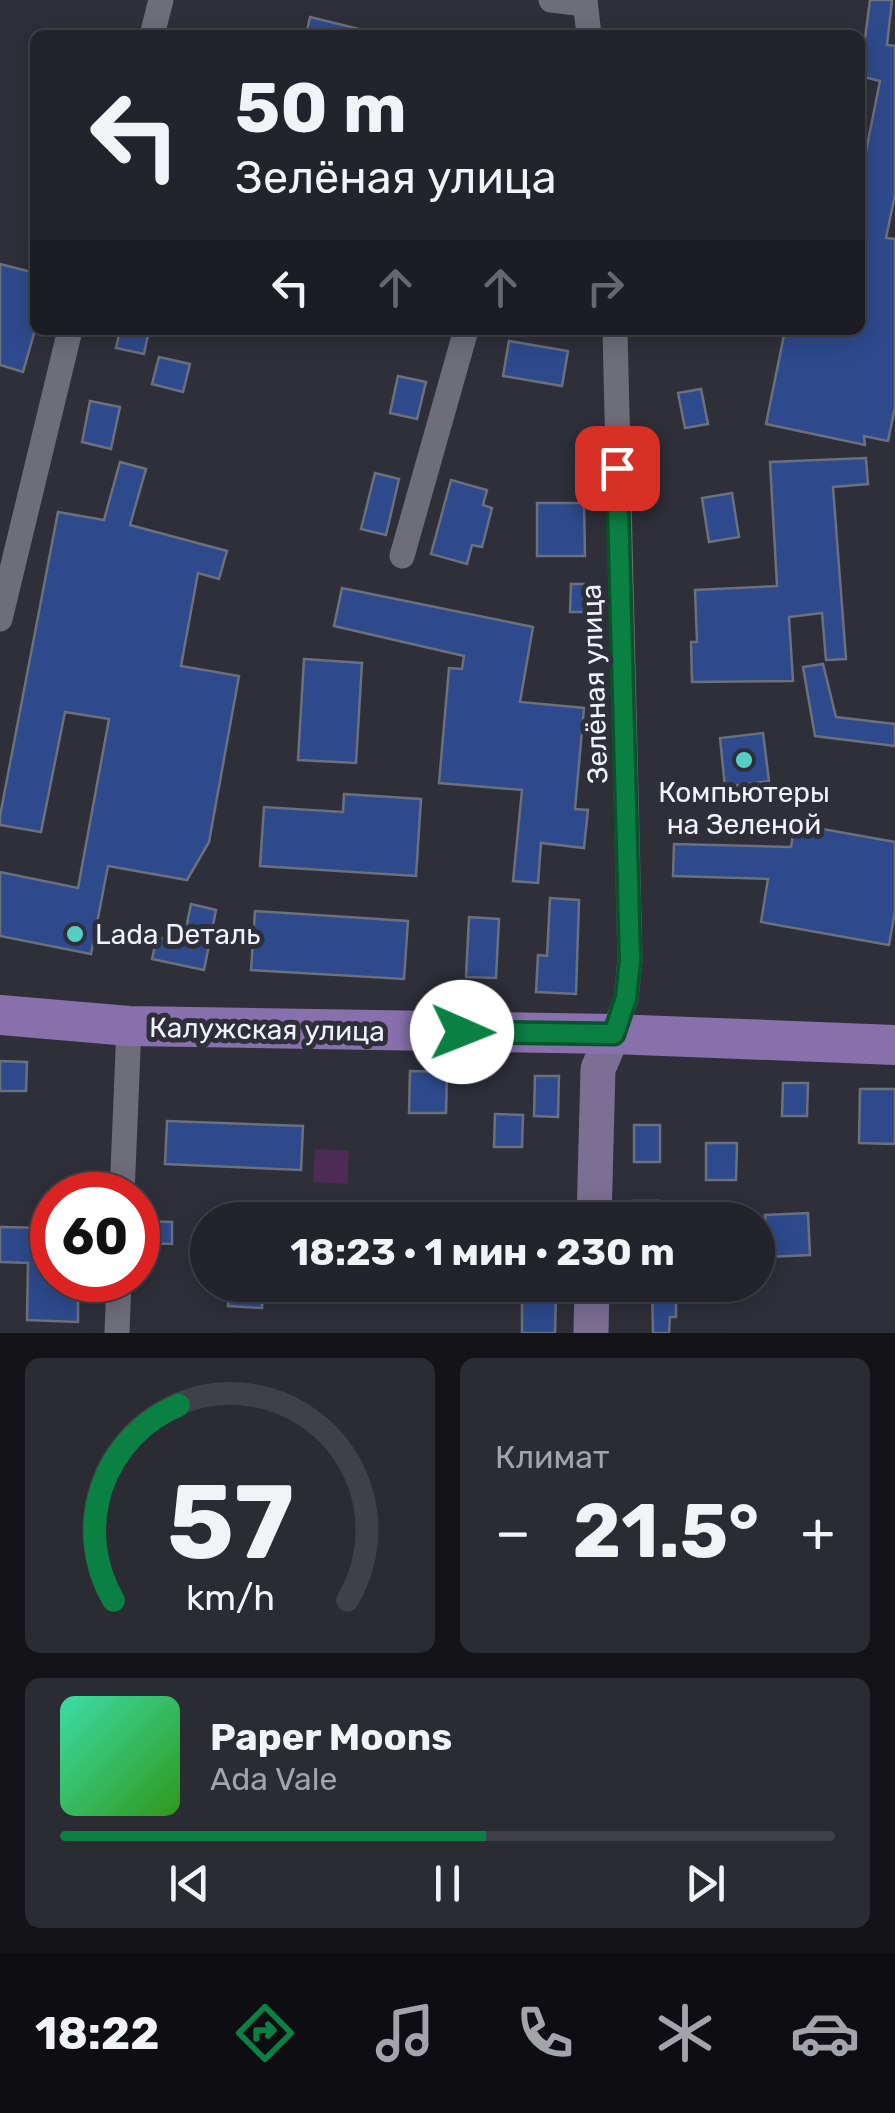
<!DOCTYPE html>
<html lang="ru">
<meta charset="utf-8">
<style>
:root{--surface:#23232c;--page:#2b2b34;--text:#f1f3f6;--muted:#a3a4a9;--line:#404048;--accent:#0b8043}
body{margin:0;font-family:Rubik,sans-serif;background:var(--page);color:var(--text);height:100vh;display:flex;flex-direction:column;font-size:38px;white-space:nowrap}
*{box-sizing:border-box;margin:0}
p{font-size:32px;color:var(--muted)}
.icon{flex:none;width:55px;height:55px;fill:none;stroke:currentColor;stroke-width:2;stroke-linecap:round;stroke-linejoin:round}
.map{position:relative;height:1333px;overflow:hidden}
.side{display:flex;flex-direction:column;gap:25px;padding:25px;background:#131318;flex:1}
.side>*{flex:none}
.banner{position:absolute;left:30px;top:30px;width:835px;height:305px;border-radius:15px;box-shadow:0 5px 25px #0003,0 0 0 2px var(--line);background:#23232c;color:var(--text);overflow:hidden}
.speed{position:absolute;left:30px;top:1172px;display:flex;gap:20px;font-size:50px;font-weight:700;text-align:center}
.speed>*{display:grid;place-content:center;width:130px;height:130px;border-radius:50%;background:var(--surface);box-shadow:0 5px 25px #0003,0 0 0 2px var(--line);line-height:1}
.speed .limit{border:15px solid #d22;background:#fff;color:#111}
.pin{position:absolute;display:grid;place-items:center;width:85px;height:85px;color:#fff;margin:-42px;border-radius:20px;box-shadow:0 5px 15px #0006}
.me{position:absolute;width:110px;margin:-55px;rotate:91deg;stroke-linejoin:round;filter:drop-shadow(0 0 8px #0008)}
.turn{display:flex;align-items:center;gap:35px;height:210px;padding:0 40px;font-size:45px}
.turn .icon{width:130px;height:130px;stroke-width:2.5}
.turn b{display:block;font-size:70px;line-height:85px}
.lanes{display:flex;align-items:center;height:95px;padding:0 40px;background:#0003;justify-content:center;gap:50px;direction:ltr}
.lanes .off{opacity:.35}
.big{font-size:75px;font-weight:700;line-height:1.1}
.side .card{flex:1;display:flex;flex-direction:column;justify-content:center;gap:15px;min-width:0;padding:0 35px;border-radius:15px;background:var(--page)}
.side .dial{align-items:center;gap:0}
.dial svg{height:260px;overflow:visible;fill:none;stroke:var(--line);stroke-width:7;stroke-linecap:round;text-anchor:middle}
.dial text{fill:var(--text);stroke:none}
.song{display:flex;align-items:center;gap:30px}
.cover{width:120px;height:120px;border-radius:15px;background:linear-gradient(135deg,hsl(160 70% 55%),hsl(110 70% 35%))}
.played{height:10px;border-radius:5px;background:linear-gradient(90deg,var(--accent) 55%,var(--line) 55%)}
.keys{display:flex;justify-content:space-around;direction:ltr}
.heat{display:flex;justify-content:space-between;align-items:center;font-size:55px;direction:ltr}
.side .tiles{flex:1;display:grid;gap:25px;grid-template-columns:1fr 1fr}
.card:last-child{grid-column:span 2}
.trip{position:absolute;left:190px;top:1202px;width:585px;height:100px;border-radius:50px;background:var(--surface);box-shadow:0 5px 25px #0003,0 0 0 2px var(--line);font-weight:700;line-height:100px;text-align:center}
.tabs{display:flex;height:160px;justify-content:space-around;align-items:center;background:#0e0e12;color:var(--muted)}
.tabs .icon{width:70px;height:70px}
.tabs .current{color:var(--accent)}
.tabs b{font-size:45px;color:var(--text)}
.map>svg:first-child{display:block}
</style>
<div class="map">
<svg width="895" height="1333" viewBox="0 0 895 1333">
<rect width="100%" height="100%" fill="#2f2f3a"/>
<path fill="#4e2b55" d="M 315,1149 L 349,1151 L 347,1184 L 313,1182 Z"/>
<g fill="#2e4a8c" stroke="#6a707c" stroke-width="2.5">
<path d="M 870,0 L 892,0 L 887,45 L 895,46 L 895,195 L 886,238 L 895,239 L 895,407 L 888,441 L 864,436 L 865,445 L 766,424 L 785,330 L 860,330 L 860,181 L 880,81 L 860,76 Z"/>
<path d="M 310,17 L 359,29 L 358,35 L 306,35 Z"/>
<path d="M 0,264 L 35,273 L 35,330 L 23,372 L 0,365 Z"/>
<path d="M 120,330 L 149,330 L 144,354 L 116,348 Z"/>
<path d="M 509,341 L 568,351 L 562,386 L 503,376 Z"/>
<path d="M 159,357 L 190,364 L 183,392 L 152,384 Z"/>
<path d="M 398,376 L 426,382 L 417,419 L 390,413 Z"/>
<path d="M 701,389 L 708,424 L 685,428 L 678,393 Z"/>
<path d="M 90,401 L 120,407 L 111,449 L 82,442 Z"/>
<path d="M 866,458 L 868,484 L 833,487 L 846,659 L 826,660 L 822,613 L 789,617 L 793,681 L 692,682 L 691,642 L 697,642 L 695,590 L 777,586 L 770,462 Z"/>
<path d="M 120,462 L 146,469 L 130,525 L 227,551 L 219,579 L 198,573 L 181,666 L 239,676 L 209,842 L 187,880 L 108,866 L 91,954 L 0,936 L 0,872 L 78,888 L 109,719 L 65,712 L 41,832 L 0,825 L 0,816 L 58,512 L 104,520 Z"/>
<path d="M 375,473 L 399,479 L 386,535 L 361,529 Z"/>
<path d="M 451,480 L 487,490 L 483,505 L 492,508 L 482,547 L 472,545 L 467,564 L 431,554 Z"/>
<path d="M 732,493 L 739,537 L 709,542 L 702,498 Z"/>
<path d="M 537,503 L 584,503 L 585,556 L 537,556 Z"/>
<path d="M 571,584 L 603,584 L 603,612 L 570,612 Z"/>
<path d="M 342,588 L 533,627 L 520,702 L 584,708 L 575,809 L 588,810 L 584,848 L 541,843 L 538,883 L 513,881 L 522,790 L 439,783 L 449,668 L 462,669 L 464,656 L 334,626 Z"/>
<path d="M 304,659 L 362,663 L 356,763 L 298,760 Z"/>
<path d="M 823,664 L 836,717 L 895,724 L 895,746 L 815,736 L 803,667 Z"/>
<path d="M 763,733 L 769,781 L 725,787 L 720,738 Z"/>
<path d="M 344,794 L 421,799 L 416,876 L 260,866 L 264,807 L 343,812 Z"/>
<path d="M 795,824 L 895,842 L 895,911 L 889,945 L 761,922 L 768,879 L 673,876 L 674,844 L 791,847 Z"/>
<path d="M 550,898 L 579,900 L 576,994 L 536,992 L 538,955 L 547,956 Z"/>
<path d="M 191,904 L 216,910 L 204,970 L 152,959 L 157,937 L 183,943 Z"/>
<path d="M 255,911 L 408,921 L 404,979 L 251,970 Z"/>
<path d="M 469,917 L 499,919 L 496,978 L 466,977 Z"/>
<path d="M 0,1061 L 27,1062 L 26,1091 L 0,1091 Z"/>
<path d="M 410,1071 L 447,1072 L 446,1113 L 409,1113 Z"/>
<path d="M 535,1076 L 559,1076 L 558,1117 L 534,1116 Z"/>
<path d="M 783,1083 L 808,1083 L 807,1116 L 782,1116 Z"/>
<path d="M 860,1089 L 895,1089 L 895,1144 L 859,1143 Z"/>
<path d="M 495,1114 L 523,1115 L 522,1147 L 494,1147 Z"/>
<path d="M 167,1121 L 303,1126 L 301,1170 L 165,1164 Z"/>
<rect x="634" y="1125" width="26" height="37"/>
<path d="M 706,1143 L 737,1143 L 736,1180 L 706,1180 Z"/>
<rect x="632" y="1201" width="28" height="19"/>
<path d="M 808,1213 L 810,1255 L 768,1257 L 765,1215 Z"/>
<path d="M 143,1221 L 172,1222 L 172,1244 L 143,1243 Z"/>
<path d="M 0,1227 L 52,1228 L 52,1280 L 78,1281 L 78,1322 L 27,1320 L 28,1263 L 0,1262 Z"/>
<path d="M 229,1285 L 263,1285 L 262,1308 L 228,1306 Z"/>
<path d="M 652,1286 L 676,1286 L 676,1317 L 670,1317 L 669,1333 L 653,1333 Z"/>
<path d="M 522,1296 L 556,1297 L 555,1333 L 522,1333 Z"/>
</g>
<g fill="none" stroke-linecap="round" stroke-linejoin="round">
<g stroke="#6e6e7b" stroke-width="25">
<path d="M 551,0 L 585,4"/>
<path d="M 585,0 L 589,35"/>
<path d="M 152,35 L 161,0"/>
<path d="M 402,556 L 466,330"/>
<path d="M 0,619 L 70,330"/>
<path d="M 613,1034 L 626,999 L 630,960 L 615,330"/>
<path d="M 122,1195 L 129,1026"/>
<path d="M 117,1333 L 119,1280"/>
</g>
<g stroke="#7b6f94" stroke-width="35">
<path d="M 594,1220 L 598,1069 L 613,1034"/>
<path d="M 591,1333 L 592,1285"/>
</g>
<path stroke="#8870ad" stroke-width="40" d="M 0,1015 L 129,1026 L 613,1034 L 895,1045"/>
</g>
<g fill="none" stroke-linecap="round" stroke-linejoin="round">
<defs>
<path id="route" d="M 462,1032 L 614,1034 L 626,998 L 630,960 L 617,468"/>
</defs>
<use href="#route" stroke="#07532c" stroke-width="25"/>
<use href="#route" stroke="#0b8043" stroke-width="18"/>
</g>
<g fill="#55cec6" stroke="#2f2f3a" stroke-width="4">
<circle cx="744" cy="760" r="10"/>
<circle cx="75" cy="934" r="10"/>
</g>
<g text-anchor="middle" stroke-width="10" stroke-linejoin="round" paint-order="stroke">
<g font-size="28" fill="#f1f2fa" stroke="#2f2f3a">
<text transform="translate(594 684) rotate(-92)" y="10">Зелёная улица</text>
<text transform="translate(267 1029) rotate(1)" y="10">Калужская улица</text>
</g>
<g font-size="28" fill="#f1f2fa" stroke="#2f2f3a">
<text x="744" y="802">Компьютеры<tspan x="744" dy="32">на Зеленой</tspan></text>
<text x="95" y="944" text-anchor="start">Lada Dеталь</text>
</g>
</g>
</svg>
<div class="speed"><div class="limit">60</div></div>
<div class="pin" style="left:617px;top:468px;background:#d93025"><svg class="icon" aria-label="arrive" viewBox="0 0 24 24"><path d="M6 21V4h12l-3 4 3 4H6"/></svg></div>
<svg class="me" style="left:462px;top:1032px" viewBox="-20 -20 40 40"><circle r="19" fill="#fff"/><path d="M0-13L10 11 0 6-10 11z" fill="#0b8043"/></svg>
<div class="trip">18:23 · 1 мин · 230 m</div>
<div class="banner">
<div class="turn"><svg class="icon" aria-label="left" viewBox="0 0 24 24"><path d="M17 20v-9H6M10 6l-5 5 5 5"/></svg><div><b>50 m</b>Зелёная улица</div></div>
<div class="lanes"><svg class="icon" aria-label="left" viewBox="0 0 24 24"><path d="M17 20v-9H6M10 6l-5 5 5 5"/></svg><svg class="icon off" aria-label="ahead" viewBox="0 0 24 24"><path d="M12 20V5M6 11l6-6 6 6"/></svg><svg class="icon off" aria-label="ahead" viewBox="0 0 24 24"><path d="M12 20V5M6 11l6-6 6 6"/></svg><svg class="icon off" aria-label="right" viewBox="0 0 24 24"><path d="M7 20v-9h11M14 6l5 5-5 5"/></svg></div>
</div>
</div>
<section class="side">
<div class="tiles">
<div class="card dial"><svg viewBox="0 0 100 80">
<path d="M14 69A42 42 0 1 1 86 69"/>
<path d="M14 69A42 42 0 0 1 34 9" stroke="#0b8043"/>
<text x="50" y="56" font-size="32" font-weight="700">57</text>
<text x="50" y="72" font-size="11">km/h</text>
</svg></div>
<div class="card"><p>Климат</p>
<div class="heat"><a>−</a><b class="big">21.5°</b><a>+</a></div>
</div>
<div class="card">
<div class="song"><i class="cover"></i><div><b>Paper Moons</b><p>Ada Vale</p></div></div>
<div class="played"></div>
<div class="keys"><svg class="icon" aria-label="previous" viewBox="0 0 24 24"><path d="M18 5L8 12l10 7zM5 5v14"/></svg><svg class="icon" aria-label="pause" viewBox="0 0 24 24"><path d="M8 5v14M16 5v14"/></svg><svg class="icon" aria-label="next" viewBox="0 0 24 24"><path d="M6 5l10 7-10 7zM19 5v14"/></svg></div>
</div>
</div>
</section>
<nav class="tabs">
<b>18:22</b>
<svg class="icon current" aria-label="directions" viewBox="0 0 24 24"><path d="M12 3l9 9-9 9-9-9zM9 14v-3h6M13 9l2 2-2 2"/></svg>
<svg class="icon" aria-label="music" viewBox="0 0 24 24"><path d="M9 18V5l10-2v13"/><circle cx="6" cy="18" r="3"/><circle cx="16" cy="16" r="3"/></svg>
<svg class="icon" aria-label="phone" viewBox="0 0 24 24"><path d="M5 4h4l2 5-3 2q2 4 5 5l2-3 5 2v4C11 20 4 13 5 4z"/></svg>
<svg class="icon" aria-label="climate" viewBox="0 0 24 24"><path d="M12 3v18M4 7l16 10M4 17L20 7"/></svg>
<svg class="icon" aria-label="car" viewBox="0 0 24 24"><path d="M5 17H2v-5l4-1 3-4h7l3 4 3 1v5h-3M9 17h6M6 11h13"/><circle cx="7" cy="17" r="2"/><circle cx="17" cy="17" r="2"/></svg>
</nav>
